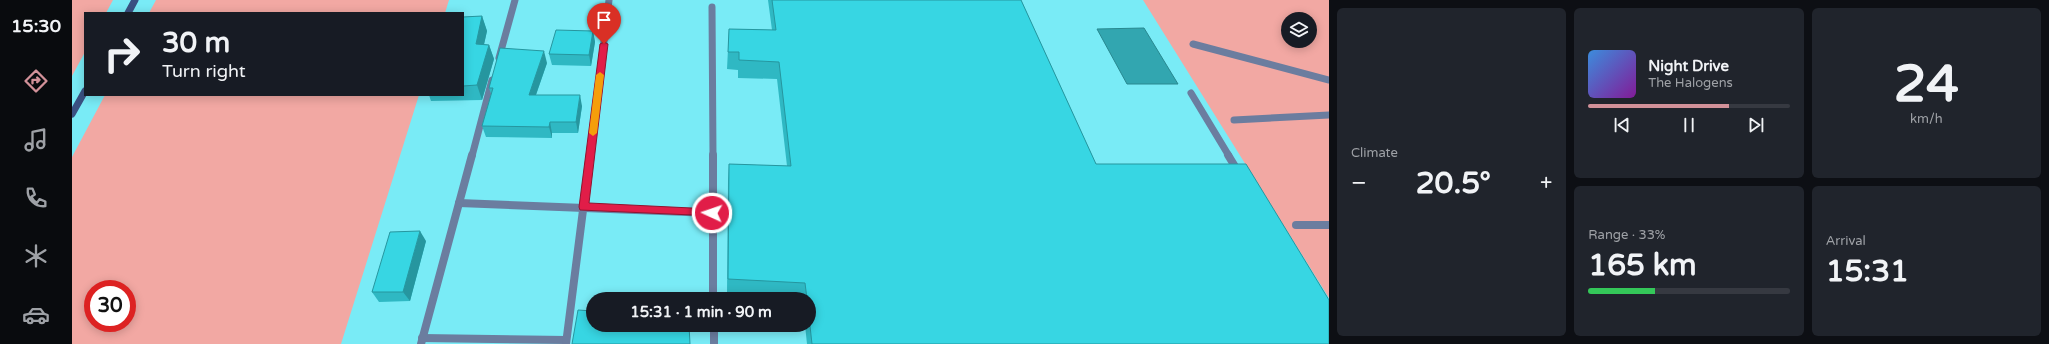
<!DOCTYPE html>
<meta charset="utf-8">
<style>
:root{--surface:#171b24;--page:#20242c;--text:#f1f3f6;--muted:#9ea1a6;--line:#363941;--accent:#d29199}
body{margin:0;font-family:"Varela Round",sans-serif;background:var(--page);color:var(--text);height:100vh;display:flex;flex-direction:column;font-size:15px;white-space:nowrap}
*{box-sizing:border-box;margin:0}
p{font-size:13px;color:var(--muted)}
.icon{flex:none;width:22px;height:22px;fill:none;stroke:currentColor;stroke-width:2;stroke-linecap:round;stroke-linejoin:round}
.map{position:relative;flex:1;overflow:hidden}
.sheet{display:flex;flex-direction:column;gap:8px;padding:8px;background:#0d0f14;width:720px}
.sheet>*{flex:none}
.hud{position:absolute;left:12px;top:12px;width:380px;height:84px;border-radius:0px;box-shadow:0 2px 10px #0003;background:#171b24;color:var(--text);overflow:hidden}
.buttons{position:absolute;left:1209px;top:12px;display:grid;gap:8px}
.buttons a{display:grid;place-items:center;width:36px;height:36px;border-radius:50%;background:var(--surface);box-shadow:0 2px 10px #0003;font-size:20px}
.speed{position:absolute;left:12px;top:280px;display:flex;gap:8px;font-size:20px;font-weight:700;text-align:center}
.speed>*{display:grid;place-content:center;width:52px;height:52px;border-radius:50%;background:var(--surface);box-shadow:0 2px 10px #0003;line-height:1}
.speed .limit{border:6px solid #d22;background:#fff;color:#111}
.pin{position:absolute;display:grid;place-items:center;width:34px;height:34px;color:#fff;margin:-41px -17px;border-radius:50% 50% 50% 0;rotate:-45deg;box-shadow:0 0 4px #0007}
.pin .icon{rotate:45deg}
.me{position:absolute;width:44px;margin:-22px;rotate:273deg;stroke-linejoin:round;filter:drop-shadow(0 0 3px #0008)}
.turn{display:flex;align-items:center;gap:14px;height:84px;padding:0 12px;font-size:18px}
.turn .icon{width:52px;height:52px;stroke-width:2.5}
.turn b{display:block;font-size:28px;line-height:34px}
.big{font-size:30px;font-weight:800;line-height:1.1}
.sheet .tile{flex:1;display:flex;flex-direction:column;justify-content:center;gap:6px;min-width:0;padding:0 14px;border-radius:6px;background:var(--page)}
.sheet .dial{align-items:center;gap:0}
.dial b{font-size:52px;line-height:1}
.song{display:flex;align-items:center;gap:12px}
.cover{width:48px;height:48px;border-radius:6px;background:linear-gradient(135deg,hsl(210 70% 55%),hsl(290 70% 35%))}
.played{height:4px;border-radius:2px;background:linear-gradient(90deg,var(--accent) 70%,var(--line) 70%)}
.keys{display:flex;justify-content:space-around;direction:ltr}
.heat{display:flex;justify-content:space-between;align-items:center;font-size:22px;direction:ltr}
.charge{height:6px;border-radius:3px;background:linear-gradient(90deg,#34c759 33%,var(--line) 0)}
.sheet .tiles{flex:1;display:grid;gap:8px;grid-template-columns:repeat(3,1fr)}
.tile:first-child{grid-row:span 2}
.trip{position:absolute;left:514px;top:292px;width:230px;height:40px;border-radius:20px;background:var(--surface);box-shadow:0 2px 10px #0003;font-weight:800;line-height:40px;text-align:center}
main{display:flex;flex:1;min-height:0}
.dock{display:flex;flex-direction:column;width:72px;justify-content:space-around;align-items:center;background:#090b0e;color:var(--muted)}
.dock .icon{width:28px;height:28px}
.dock .active{color:var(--accent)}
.dock b{font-size:18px;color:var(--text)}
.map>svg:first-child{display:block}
</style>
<main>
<nav class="dock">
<b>15:30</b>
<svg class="icon active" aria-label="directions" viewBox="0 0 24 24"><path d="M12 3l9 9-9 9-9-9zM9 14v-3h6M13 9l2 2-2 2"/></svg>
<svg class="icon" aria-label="music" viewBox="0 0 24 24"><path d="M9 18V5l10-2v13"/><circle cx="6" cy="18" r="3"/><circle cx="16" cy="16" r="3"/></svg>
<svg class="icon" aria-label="phone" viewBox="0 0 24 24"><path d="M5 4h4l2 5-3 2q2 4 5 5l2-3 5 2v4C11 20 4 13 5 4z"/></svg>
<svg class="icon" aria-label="climate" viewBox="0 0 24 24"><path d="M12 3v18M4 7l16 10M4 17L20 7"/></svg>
<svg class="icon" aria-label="car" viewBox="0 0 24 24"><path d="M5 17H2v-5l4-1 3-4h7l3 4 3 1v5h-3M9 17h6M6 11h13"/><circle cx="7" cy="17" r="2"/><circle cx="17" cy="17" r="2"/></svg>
</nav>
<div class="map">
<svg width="1257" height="344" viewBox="0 0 1257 344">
<rect width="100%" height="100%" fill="#79ebf6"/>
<g fill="#f2a8a3" fill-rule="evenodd">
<path d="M 0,0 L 41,0 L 34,13 L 13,13 L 13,52 L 0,76 Z"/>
<path d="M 84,0 L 377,0 L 373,13 L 77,13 Z"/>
<path d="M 1071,0 L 1257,0 L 1257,298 ZM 1216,19 L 1238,19 L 1238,41 L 1216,41 Z"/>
<path d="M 33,95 L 347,95 L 269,344 L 0,344 L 0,157 ZM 21,289 L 55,289 L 55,323 L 21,323 Z"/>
</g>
<path fill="#32a6b0" stroke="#288890" d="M 1072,28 L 1106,84 L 1055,84 L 1025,29 Z"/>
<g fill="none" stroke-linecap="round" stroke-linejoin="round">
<g stroke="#6b7d9f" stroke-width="7">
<path d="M 1121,44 L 1257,80"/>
<path d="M 1162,120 L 1257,115"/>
</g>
<path stroke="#6b7d9f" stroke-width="8" d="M 1224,225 L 1257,225"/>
<g stroke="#6b7d9f" stroke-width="7">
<path d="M 640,7 L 641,156"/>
<path d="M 427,58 L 443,0"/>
<path d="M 1119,93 L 1157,156"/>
<path d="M 400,156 L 420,80"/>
<path d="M 518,156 L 537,0"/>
</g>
<g stroke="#6b7d9f" stroke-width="8">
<path d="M 641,155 L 641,299"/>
<path d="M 1156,155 L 1167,173"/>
<path d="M 387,203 L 640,213"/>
<path d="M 642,325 L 642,344"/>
<path d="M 350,338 L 494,340"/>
<path d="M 349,344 L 400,155"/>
<path d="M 494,344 L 518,155"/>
</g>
<g stroke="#3a5182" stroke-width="7">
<path d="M 56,13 L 63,0"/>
<path d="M 0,114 L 13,91"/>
</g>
</g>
<g fill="#2fb8c3">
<path d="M 696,0 L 949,0 L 1024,164 L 1257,344 L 735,344 L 733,325 L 737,325 L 737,299 L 730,299 L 730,297 L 655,294 L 656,181 L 657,164 L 715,166 L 705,79 L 666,78 L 666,70 L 655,69 L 657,29 L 700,30 Z"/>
<path d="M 410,16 L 415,31 L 412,44 L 417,45 L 422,59 L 410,100 L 359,101 L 357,95 L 391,95 L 391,17 Z"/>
<path d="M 521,31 L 523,42 L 519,66 L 480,65 L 477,54 Z"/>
<path d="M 475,63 L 464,95 L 510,106 L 506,133 L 480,133 L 480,138 L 414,137 L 410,126 L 419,94 L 417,88 Z"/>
<path d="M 354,241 L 338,301 L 307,302 L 300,292 Z"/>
</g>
<g fill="#26969f">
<path d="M 410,16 L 415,31 L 409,58 L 404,44 Z"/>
<path d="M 521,31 L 523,42 L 519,66 L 517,55 Z"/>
<path d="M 417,45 L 422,59 L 410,100 L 405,85 Z"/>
<path d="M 472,51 L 475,63 L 460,106 L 457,95 Z"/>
<path d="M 508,95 L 510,106 L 506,133 L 504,122 Z"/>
<path d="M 478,122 L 480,133 L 480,138 L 477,127 Z"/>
<path d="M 348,231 L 354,241 L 338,301 L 331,292 Z"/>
</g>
<g fill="#37d6e3" stroke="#26969f">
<path d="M 700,0 L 949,0 L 1024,164 L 1174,164 L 1257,300 L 1257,344 L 740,344 L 737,317 L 737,299 L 735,299 L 733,283 L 656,279 L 657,164 L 719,166 L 707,62 L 667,60 L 667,52 L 656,52 L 657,29 L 704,30 Z"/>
<path d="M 410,16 L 404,44 L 417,45 L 405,85 L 391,86 L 391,17 Z"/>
<path d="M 484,30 L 521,31 L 517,55 L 477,54 Z"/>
<path d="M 428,48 L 472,51 L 457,95 L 508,95 L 504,122 L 478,122 L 477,127 L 410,126 L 421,88 L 417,88 Z"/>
<path d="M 348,231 L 331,292 L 300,292 L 318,232 Z"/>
<path d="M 506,310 L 521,311 L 521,325 L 617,325 L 618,344 L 500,344 Z"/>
</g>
<path fill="#e11d48" stroke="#92132f" d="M 532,42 L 536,44 L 517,203 L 640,209 L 643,210 L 643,216 L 508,210 L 507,207 L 528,44 Z"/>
<path fill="#f59e0b" d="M 528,72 L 532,75 L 525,133 L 521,136 L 517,133 L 524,75 Z"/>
</svg>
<div class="buttons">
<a><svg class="icon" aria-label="layers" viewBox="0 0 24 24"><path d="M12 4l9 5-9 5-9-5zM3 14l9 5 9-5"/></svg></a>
</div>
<div class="speed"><div class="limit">30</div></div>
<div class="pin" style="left:532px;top:44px;background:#d93025"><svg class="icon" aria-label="arrive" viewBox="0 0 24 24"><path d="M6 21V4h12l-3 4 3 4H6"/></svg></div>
<svg class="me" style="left:640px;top:213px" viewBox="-20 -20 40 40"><circle r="17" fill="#e11d48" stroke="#fff" stroke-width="3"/><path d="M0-11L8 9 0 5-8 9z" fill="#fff"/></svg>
<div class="trip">15:31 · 1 min · 90 m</div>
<div class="hud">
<div class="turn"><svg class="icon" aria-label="right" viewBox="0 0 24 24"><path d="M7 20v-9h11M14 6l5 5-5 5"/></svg><div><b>30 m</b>Turn right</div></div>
</div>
</div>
<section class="sheet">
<div class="tiles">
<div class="tile"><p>Climate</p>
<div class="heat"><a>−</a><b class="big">20.5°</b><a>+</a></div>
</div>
<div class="tile">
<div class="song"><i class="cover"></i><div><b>Night Drive</b><p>The Halogens</p></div></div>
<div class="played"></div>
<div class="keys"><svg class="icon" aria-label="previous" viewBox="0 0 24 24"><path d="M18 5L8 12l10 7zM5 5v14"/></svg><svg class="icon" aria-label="pause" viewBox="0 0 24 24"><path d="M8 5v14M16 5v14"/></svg><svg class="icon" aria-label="next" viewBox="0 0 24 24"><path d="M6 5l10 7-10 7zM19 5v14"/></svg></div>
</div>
<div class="tile dial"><b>24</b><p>km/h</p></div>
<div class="tile"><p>Range · 33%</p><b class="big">165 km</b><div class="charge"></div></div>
<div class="tile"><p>Arrival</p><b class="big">15:31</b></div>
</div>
</section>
</main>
